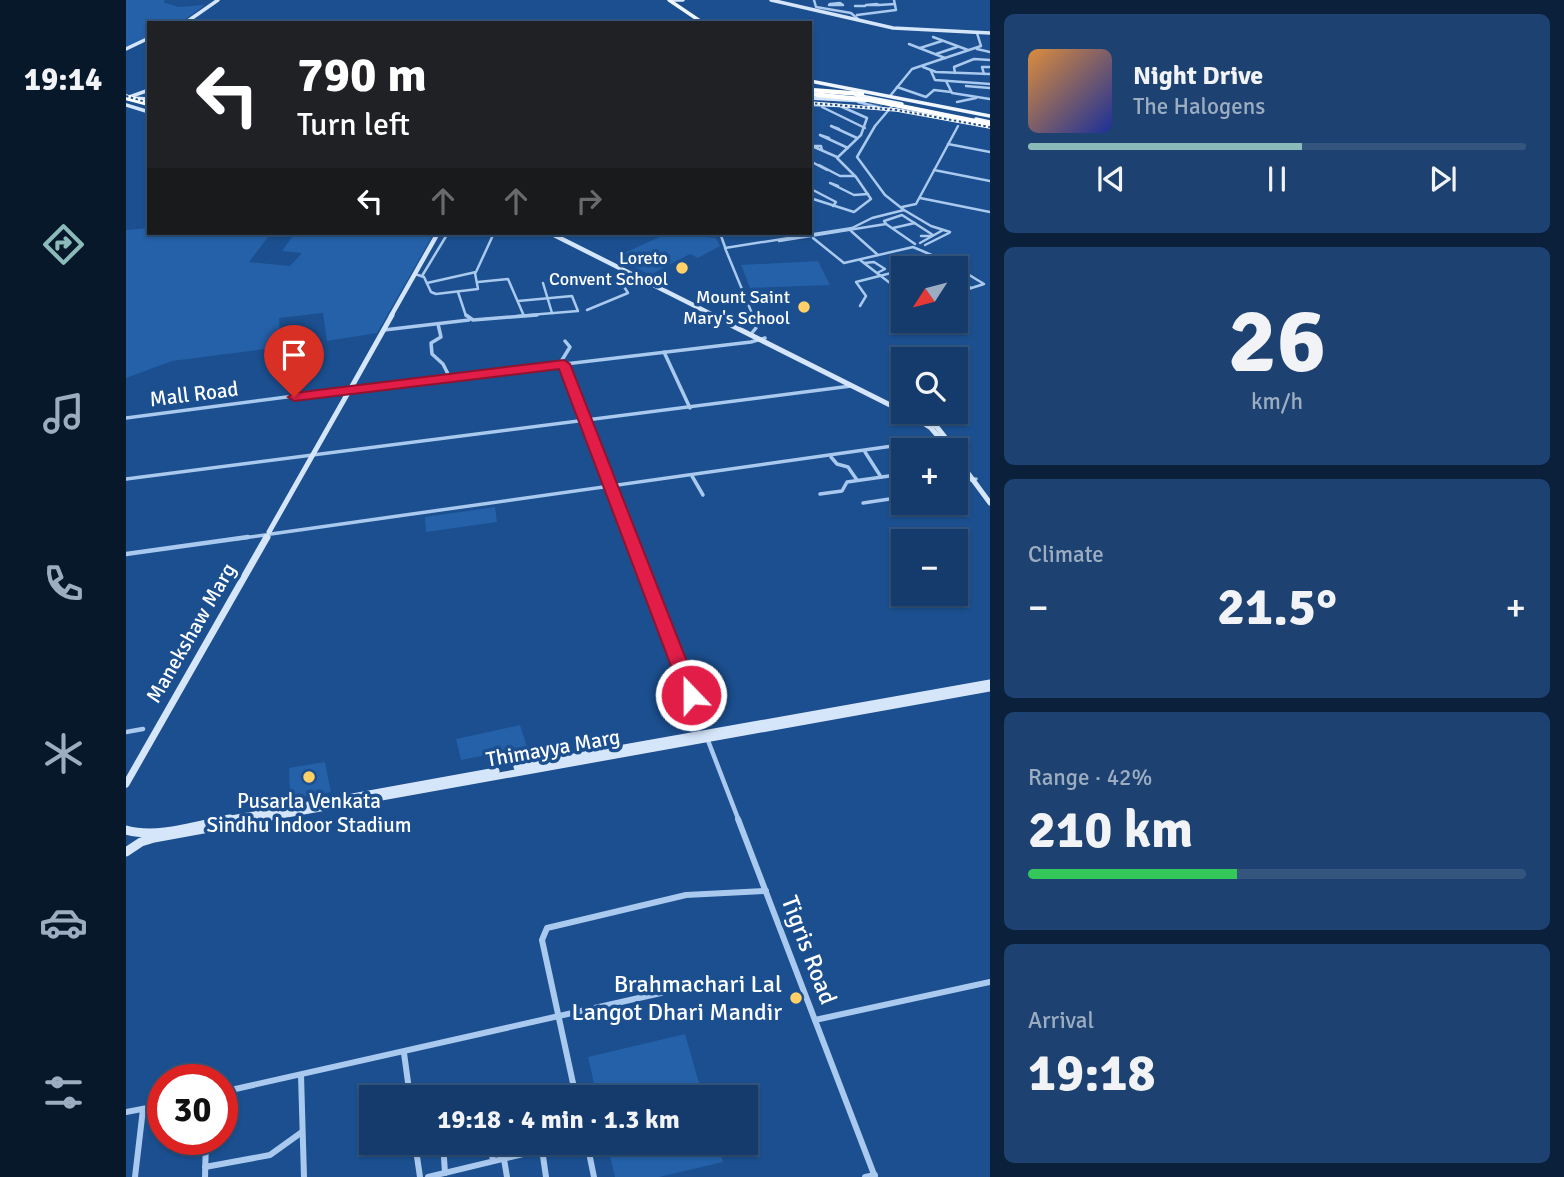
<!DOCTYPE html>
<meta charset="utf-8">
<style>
:root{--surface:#143b6b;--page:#1d4271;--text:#f1f3f6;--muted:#9dadc1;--line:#33557e;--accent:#8bbbb9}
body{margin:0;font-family:Signika,sans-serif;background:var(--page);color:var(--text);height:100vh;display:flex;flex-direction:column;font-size:26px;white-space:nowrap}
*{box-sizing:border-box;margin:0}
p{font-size:23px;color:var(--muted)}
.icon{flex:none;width:38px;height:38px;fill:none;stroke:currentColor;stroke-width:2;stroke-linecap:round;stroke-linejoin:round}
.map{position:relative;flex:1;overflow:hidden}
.panel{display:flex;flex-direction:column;gap:14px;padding:14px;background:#0b203b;width:574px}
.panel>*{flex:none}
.banner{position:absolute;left:21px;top:21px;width:665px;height:214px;border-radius:0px;box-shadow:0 2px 5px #0004,0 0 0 2px var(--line);background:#202124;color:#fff;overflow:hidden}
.needle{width:46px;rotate:234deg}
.fabs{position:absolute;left:765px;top:256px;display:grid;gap:14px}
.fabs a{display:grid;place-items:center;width:77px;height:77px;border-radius:0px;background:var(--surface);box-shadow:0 2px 5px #0004,0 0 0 2px var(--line);font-size:35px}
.speed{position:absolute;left:21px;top:1064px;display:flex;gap:14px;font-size:35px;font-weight:700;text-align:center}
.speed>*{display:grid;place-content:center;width:91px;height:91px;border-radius:50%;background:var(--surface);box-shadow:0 2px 5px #0004,0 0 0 2px var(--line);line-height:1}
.speed .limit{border:10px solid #d22;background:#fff;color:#111}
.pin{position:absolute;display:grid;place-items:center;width:60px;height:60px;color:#fff;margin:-72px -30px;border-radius:50% 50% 50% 0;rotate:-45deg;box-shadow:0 0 7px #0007}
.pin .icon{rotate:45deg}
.me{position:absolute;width:77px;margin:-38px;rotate:338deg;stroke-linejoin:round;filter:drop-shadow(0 0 5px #0008)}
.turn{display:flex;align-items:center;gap:24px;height:147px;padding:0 35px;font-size:32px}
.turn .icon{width:91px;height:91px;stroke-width:2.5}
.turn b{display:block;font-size:49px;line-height:60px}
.lanes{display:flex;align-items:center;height:66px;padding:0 35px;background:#0003;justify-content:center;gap:35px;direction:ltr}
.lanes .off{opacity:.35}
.big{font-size:52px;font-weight:700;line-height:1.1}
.panel .card{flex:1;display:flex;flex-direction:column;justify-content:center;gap:10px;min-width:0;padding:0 24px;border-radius:10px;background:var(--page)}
.panel .dial{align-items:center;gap:0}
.dial b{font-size:91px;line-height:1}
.song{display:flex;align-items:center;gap:21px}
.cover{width:84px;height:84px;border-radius:10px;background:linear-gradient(135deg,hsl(30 70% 55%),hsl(230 70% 35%))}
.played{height:7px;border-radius:4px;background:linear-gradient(90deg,var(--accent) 55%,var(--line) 55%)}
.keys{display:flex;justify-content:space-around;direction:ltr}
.heat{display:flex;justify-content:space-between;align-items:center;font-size:38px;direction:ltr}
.charge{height:10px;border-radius:5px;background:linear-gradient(90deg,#34c759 42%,var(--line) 0)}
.trip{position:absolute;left:233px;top:1085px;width:399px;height:70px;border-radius:0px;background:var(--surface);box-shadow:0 2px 5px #0004,0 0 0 2px var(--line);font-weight:700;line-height:70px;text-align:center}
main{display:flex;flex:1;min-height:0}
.tab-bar{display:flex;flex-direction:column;width:126px;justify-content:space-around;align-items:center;background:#08182b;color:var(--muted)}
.tab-bar .icon{width:49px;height:49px}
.tab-bar .active{color:var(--accent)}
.tab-bar b{font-size:32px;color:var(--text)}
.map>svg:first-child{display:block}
</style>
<main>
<nav class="tab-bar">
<b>19:14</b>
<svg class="icon active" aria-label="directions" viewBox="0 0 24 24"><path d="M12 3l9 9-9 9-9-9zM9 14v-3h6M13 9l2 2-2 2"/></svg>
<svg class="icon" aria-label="music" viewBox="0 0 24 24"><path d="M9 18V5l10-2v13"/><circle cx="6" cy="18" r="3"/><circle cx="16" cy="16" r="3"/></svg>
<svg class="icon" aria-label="phone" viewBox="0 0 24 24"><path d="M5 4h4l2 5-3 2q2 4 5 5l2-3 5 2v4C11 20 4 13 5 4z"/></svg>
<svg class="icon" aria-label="climate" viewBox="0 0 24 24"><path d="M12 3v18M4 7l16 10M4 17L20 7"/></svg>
<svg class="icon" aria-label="car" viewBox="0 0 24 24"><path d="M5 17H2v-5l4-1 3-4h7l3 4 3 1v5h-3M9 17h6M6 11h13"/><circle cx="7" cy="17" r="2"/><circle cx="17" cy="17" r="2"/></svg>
<svg class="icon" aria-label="filters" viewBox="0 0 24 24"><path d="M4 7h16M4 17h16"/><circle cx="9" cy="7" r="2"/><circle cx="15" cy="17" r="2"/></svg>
</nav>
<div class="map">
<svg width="864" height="1177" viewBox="0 0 864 1177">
<rect width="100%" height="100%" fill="#1b4f8f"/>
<g fill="#2461a8">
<path d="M 0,0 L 39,0 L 37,2 L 52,7 L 79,5 L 54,23 L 23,23 L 23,37 L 0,47 Z"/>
<path d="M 23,228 L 23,233 L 145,233 L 123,262 L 164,266 L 176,253 L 156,251 L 169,233 L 308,233 L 251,333 L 201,341 L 197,313 L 153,318 L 155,347 L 46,361 L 0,378 L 0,230 Z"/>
<path d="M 543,233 L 590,238 L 594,246 L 572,258 L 564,254 L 524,275 L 489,257 Z"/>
<path d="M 692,261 L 704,285 L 624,288 L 615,265 Z"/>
<path d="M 369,507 L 371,522 L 300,532 L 299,517 Z"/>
<path d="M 394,725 L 401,747 L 335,760 L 330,739 Z"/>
<path d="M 199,762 L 205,792 L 164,799 L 163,768 Z"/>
<path d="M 559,1034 L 577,1097 L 471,1097 L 462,1057 Z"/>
<path d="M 481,1143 L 591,1143 L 597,1162 L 533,1177 L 489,1177 Z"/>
</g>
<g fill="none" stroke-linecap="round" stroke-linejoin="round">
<path stroke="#3d69a0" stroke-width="2.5" stroke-dasharray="2.5 1" stroke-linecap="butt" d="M 756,106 L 743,103 L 757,105"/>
<g stroke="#a9c9ee" stroke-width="2.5">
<path d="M 688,0 L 690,7 L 725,13 L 732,19"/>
<path d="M 714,3 L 717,5 L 703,5 L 704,4 Z"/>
<path d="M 751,4 L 753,5 L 740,5 Z"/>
<path d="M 753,5 L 769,4"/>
<path d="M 729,6 L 739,6"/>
<path d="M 731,15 L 770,10 L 768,0"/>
<path d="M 807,37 L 842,50"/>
<path d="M 783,44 L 819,58"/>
<path d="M 794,48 L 816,41"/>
<path d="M 851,49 L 864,52"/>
<path d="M 810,54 L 831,47"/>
<path d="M 797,67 L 810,72 L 864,74"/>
<path d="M 805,71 L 809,80 L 864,84"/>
<path d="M 829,73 L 828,67 L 848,59 L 864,60"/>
<path d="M 858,74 L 856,67 L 864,67"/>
<path d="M 820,81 L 826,93 L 864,99"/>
<path d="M 840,86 L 864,88"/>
<path d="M 771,87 L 800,97 L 808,90 L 825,92"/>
<path d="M 764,96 L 786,69 L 855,46 L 851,33"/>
<path d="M 732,102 L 763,110"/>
<path d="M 831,102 L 850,98"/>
<path d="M 684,105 L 714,106 L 741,118 L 735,135 L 711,158 L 730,177 L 745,199 L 728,212 L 684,198"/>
<path d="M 696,107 L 739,128"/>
<path d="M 684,113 L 684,116"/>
<path d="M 713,129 L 705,126 L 731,138"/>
<path d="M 703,138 L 694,135 L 722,148"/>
<path d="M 822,144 L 864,152"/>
<path d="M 696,150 L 695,146 L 686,146 L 711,157"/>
<path d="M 684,161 L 701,170"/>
<path d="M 693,165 L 714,176 L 729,176"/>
<path d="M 808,170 L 864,181"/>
<path d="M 712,186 L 704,183 L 728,195 L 742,194"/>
<path d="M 685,189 L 710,202 L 707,206"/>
<path d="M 794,198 L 864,212"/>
<path d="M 776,207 L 790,204 L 832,126"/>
<path d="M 778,210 L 805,226 L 824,232"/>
<path d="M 760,224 L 789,244"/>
<path d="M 767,228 L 789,223"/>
<path d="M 725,231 L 752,255"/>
<path d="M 594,233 L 599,247"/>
<path d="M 595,235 L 606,233"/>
<path d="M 795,236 L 805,236"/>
<path d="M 687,238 L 718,263 L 787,247 L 822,262 L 858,284 L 836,291 L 830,289"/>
<path d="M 653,241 L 760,224 L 758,221 L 776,215 L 807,235"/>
<path d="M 794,243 L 817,230"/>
<path d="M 799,245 L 823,233"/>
<path d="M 734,260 L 777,293"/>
<path d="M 738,263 L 748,262 L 759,269 L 751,273"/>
<path d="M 789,268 L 812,262 L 811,259"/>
<path d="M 289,274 L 298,277 L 305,292 L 310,294 L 352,289 L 349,273"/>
<path d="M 296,276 L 322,233"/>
<path d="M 352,282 L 382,279 L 398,316"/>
<path d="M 830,282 L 837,282 L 845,288"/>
<path d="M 301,283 L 350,272 L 368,233"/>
<path d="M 417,283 L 426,313"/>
<path d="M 332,292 L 340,316"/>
<path d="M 830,298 L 837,296"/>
<path d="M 734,306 L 740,296 L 730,282 L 777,270"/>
<path d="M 461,310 L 502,293 L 497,285 L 512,278"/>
<path d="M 391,316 L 452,311 L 446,296 L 392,301"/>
<path d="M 627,316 L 599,248 L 726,228 L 746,218 L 778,210 L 759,195 L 731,157 L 749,126 L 766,106"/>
</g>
<g stroke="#a9c9ee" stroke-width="3.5">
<path d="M 340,315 L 347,320 L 411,315"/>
<path d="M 312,324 L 315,337 L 305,343 L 306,354 L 317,364 L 324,378"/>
<path d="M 258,330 L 343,320"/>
<path d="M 625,334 L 630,328 L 626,315"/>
<path d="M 439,341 L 444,347 L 436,360 L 505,539"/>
<path d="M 538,352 L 564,408"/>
<path d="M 228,389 L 625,342 L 639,338"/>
<path d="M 0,418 L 222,389"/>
<path d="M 739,452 L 755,477"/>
<path d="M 705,457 L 711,464 L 722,467 L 731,480"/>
<path d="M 566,476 L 577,495"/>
<path d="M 0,479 L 725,386"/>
<path d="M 830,482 L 850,479"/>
<path d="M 694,494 L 716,491 L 721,482 L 770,475 L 777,481"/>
<path d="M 737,503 L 777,497"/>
<path d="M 145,534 L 816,439"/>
<path d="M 109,539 L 139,535"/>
</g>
<g stroke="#a9c9ee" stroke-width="4.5">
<path d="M 504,537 L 565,695"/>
<path d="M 0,554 L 122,537"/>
<path d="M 0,732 L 17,729"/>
<path d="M 581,738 L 613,821"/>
</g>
<g stroke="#a9c9ee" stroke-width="6">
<path d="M 612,819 L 749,1177"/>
<path d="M 689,1020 L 864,982"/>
<path d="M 278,1053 L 284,1097"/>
<path d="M 175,1075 L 178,1177"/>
<path d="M 96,1092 L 535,993"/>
<path d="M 450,1097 L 416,940 L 421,928 L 560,895 L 640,891"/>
<path d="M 0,1112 L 37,1105"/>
<path d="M 289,1143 L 294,1177"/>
<path d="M 317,1143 L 319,1173"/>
<path d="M 364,1143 L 367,1161"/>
<path d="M 461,1143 L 468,1177"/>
<path d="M 290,1145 L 300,1143"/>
<path d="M 416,1149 L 420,1177"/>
<path d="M 378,1159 L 381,1177"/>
<path d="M 79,1167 L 144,1155 L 176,1132"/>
<path d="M 9,1177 L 17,1109"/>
<path d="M 79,1177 L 80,1139"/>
<path d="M 302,1177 L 443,1143"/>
<path d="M 739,1177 L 749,1175"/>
</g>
<g stroke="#d6e6fa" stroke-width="3.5">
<path d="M 545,0 L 557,0"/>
<path d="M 645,0 L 767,28 L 864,33"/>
<path d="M 59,23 L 92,0"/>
<path d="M 0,49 L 23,38"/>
<path d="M 0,98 L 23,90"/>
<path d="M 6,98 L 23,99"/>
<path d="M 684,98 L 739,101"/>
<path d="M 0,105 L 23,112"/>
</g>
<g stroke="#d6e6fa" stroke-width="4.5">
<path d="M 424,233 L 589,316"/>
<path d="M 265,316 L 312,233"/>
</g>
<g stroke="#d6e6fa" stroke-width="5">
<path d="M 585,315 L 788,417 L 805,428 L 824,450"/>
<path d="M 225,388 L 266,315"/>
<path d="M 797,417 L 811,427 L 829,450"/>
<path d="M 830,457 L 864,503"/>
<path d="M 143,532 L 223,391"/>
</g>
<g stroke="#d6e6fa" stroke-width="7">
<path d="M 391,767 L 864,683"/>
<path d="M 0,784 L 141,537"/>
<path d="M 94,821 L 370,771"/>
<path d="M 122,821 L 864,688"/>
</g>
<g stroke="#d6e6fa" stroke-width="9">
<path d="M 0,830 C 32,839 71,825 104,819"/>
<path d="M 0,852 L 15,842 L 28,838 L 132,819"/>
</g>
<g stroke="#f0f6ff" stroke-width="3.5">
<path d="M 543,0 L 577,23"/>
<path d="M 684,81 L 864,116"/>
<path d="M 730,95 L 776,104"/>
<path d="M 850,119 L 864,122"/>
</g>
<g stroke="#fff" stroke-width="4.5">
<path d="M 684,94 L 744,100 L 864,124"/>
<path d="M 0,98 L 23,104"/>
</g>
<defs>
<g id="rail">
<path d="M 0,96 L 23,103"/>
<path d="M 684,103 L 771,110 L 864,127"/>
</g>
</defs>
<use href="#rail" stroke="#fff" stroke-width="3.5"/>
<use href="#rail" stroke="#1b4f8f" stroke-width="2" stroke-dasharray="2.5" stroke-linecap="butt"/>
<path stroke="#fff" stroke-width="4.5" d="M 684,90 L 736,94"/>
</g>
<path fill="#e11d48" stroke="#92132f" stroke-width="2" d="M 438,360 L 444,364 L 574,695 L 571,700 L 559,700 L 556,695 L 433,369 L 168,401 L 162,397 L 168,393 Z"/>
<g fill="#ffd166" stroke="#1b4f8f" stroke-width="2.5">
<circle cx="556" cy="268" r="7"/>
<circle cx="678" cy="307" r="7"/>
<circle cx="183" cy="777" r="7"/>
<circle cx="670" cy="998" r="7"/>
</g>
<g text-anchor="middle" stroke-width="7" stroke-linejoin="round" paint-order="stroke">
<g font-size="18" fill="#fff" stroke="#1b4f8f" text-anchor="end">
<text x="542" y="264">Loreto<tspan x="542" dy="21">Convent School</tspan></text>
<text x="664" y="303">Mount Saint<tspan x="664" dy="21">Mary's School</tspan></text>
</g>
<g font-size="21" fill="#fff" stroke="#1b4f8f">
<text transform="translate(68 394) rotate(-7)" y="7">Mall Road</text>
<text transform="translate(65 633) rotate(-60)" y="7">Manekshaw Marg</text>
<text transform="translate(427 748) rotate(-10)" y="7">Thimayya Marg</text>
</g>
<g font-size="21" fill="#fff" stroke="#1b4f8f">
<text x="183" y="808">Pusarla Venkata<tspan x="183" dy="24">Sindhu Indoor Stadium</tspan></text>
</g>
<g font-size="24" fill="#fff" stroke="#1b4f8f">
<text transform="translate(683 950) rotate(69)" y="8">Tigris Road</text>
</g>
<g font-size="24" fill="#fff" stroke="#1b4f8f" text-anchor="end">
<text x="656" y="992">Brahmachari Lal<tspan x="656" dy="28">Langot Dhari Mandir</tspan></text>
</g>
</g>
</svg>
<div class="fabs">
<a><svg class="needle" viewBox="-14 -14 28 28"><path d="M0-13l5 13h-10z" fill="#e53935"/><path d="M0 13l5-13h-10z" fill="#9dadc1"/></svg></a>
<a><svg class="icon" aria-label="search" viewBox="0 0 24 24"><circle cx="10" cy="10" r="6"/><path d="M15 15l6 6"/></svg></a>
<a>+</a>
<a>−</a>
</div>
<div class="speed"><div class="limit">30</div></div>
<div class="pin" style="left:168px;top:397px;background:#d93025"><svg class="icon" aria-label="arrive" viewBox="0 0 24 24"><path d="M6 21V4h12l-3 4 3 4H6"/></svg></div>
<svg class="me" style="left:565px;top:695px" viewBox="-20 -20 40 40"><circle r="17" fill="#e11d48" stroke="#fff" stroke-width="3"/><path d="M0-11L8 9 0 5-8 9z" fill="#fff"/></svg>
<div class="trip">19:18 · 4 min · 1.3 km</div>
<div class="banner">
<div class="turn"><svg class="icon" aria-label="left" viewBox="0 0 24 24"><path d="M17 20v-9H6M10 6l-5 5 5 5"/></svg><div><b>790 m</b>Turn left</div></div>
<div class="lanes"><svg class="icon" aria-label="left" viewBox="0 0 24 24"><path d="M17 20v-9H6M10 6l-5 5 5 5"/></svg><svg class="icon off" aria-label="ahead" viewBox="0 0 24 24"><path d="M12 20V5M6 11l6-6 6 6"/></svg><svg class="icon off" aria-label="ahead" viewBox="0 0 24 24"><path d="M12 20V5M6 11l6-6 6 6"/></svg><svg class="icon off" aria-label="right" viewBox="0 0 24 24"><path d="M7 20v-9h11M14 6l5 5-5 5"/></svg></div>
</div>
</div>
<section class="panel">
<div class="card">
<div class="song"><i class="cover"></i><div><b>Night Drive</b><p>The Halogens</p></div></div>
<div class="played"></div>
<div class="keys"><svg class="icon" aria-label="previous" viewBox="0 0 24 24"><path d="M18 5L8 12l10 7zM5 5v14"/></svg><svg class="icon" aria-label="pause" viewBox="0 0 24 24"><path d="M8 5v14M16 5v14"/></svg><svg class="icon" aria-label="next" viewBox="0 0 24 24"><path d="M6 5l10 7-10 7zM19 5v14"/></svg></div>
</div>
<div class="card dial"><b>26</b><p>km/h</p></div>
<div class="card"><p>Climate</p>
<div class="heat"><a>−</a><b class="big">21.5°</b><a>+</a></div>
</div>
<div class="card"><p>Range · 42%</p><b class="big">210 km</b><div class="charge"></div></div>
<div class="card"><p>Arrival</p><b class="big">19:18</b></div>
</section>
</main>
